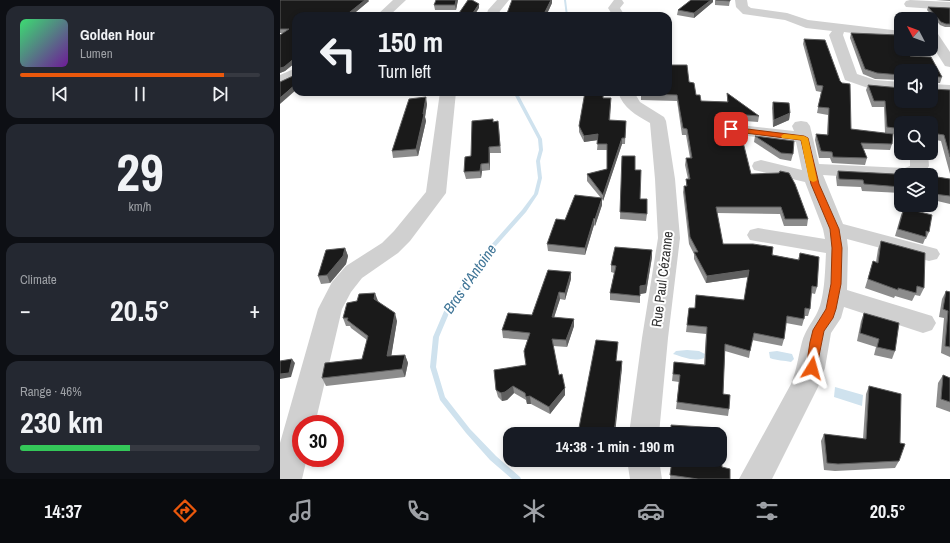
<!DOCTYPE html>
<meta charset="utf-8">
<style>
:root{--surface:#171b24;--page:#242831;--text:#f1f3f6;--muted:#9ea1a6;--line:#363941;--accent:#ea580c}
body{margin:0;font-family:"Archivo Narrow",sans-serif;background:var(--page);color:var(--text);height:100vh;display:flex;flex-direction:column;font-size:15px;white-space:nowrap}
*{box-sizing:border-box;margin:0}
p{font-size:13px;color:var(--muted)}
.icon{flex:none;width:22px;height:22px;fill:none;stroke:currentColor;stroke-width:2;stroke-linecap:round;stroke-linejoin:round}
.map{position:relative;flex:1;overflow:hidden}
.sheet{display:flex;flex-direction:column;gap:6px;padding:6px;background:#0d0f14;width:280px}
.sheet>*{flex:none}
.banner{position:absolute;left:12px;top:12px;width:380px;height:84px;border-radius:12px;box-shadow:0 2px 6px #0003;background:#171b24;color:var(--text);overflow:hidden}
.needle{width:26px;rotate:311deg}
.tools{position:absolute;left:614px;top:12px;display:grid;gap:8px}
.tools a{display:grid;place-items:center;width:44px;height:44px;border-radius:8px;background:var(--surface);box-shadow:0 2px 6px #0003;font-size:20px}
.speed{position:absolute;left:12px;top:415px;display:flex;gap:8px;font-size:20px;font-weight:700;text-align:center}
.speed>*{display:grid;place-content:center;width:52px;height:52px;border-radius:50%;background:var(--surface);box-shadow:0 2px 6px #0003;line-height:1}
.speed .limit{border:6px solid #d22;background:#fff;color:#111}
.pin{position:absolute;display:grid;place-items:center;width:34px;height:34px;color:#fff;margin:-17px;border-radius:8px;box-shadow:0 2px 6px #0006}
.me{position:absolute;width:44px;margin:-22px;rotate:8deg;stroke-linejoin:round;filter:drop-shadow(0 0 3px #0008)}
.turn{display:flex;align-items:center;gap:14px;height:84px;padding:0 20px;font-size:18px}
.turn .icon{width:52px;height:52px;stroke-width:2.5}
.turn b{display:block;font-size:28px;line-height:34px}
.big{font-size:30px;font-weight:700;line-height:1.1}
.sheet .tile{flex:1;display:flex;flex-direction:column;justify-content:center;gap:6px;min-width:0;padding:0 14px;border-radius:12px;background:var(--page)}
.sheet .dial{align-items:center;gap:0}
.dial b{font-size:52px;line-height:1}
.song{display:flex;align-items:center;gap:12px}
.cover{width:48px;height:48px;border-radius:6px;background:linear-gradient(135deg,hsl(140 70% 55%),hsl(280 70% 35%))}
.played{height:4px;border-radius:2px;background:linear-gradient(90deg,var(--accent) 85%,var(--line) 85%)}
.keys{display:flex;justify-content:space-around;direction:ltr}
.heat{display:flex;justify-content:space-between;align-items:center;font-size:22px;direction:ltr}
.charge{height:6px;border-radius:3px;background:linear-gradient(90deg,#34c759 46%,var(--line) 0)}
.trip{position:absolute;left:223px;top:427px;width:224px;height:40px;border-radius:12px;background:var(--surface);box-shadow:0 2px 6px #0003;font-weight:700;line-height:40px;text-align:center}
.tabs{display:flex;height:64px;justify-content:space-around;align-items:center;background:#090b0e;color:var(--muted)}
.tabs .icon{width:28px;height:28px}
.tabs .active{color:var(--accent)}
.tabs b{font-size:18px;color:var(--text)}
main{display:flex;flex:1;min-height:0}
.map>svg:first-child{display:block}
</style>
<main>
<section class="sheet">
<div class="tile">
<div class="song"><i class="cover"></i><div><b>Golden Hour</b><p>Lumen</p></div></div>
<div class="played"></div>
<div class="keys"><svg class="icon" aria-label="previous" viewBox="0 0 24 24"><path d="M18 5L8 12l10 7zM5 5v14"/></svg><svg class="icon" aria-label="pause" viewBox="0 0 24 24"><path d="M8 5v14M16 5v14"/></svg><svg class="icon" aria-label="next" viewBox="0 0 24 24"><path d="M6 5l10 7-10 7zM19 5v14"/></svg></div>
</div>
<div class="tile dial"><b>29</b><p>km/h</p></div>
<div class="tile"><p>Climate</p>
<div class="heat"><a>−</a><b class="big">20.5°</b><a>+</a></div>
</div>
<div class="tile"><p>Range · 46%</p><b class="big">230 km</b><div class="charge"></div></div>
</section>
<div class="map">
<svg width="670" height="479" viewBox="0 0 670 479">
<rect width="100%" height="100%" fill="#fff"/>
<g fill="#cfe2ee">
<path d="M 407,350 L 419,351 L 425,354 L 424,358 C 414,362 403,357 393,354 L 396,351 Z"/>
<path d="M 497,351 L 512,354 L 514,359 L 511,362 C 504,360 497,361 490,358 L 489,352 Z"/>
<path d="M 555,387 L 583,395 L 582,406 L 554,397 Z"/>
</g>
<g fill="none" stroke-linecap="round" stroke-linejoin="round">
<g fill="#cfe2ee" fill-rule="evenodd">
<path d="M 284,0 L 286,0 L 288,16 L 286,16 Z"/>
<path d="M 233,92 L 237,92 L 262,139 L 263,150 L 260,161 L 262,178 L 258,194 L 246,212 L 207,256 L 170,311 L 159,337 L 156,367 L 165,397 L 190,429 L 216,456 L 240,477 L 241,479 L 232,479 L 210,460 L 186,433 L 160,400 L 150,367 L 153,337 L 165,309 L 203,254 L 242,210 L 254,194 L 258,178 L 256,161 L 259,150 L 258,139 Z"/>
</g>
<g fill="#d0d0d0" fill-rule="evenodd">
<path d="M 113,0 L 126,0 L 109,16 L 96,16 Z"/>
<path d="M 217,0 L 229,0 L 220,11 L 218,16 L 206,16 L 208,10 Z"/>
<path d="M 334,0 L 342,0 L 344,3 L 340,8 L 345,16 L 333,16 L 328,8 Z"/>
<path d="M 455,0 L 467,0 L 468,6 L 471,8 L 507,13 L 528,20 L 621,31 L 621,39 L 564,32 L 563,35 L 577,74 L 595,80 L 621,82 L 621,92 L 588,88 L 565,80 L 549,35 L 552,31 L 526,28 L 505,20 L 463,14 L 456,7 Z"/>
<path d="M 630,0 L 670,2 L 670,10 L 626,7 L 624,4 L 626,1 Z"/>
<path d="M 651,30 L 656,31 L 670,52 L 670,67 L 665,66 L 651,44 Z"/>
<path d="M 16,68 L 16,78 L 0,86 L 0,75 Z"/>
<path d="M 651,84 L 670,85 L 670,95 L 651,94 Z"/>
<path d="M 160,92 L 176,92 L 166,193 L 130,241 L 118,253 L 82,278 L 71,292 L 62,309 L 35,424 L 21,424 L 21,458 L 27,458 L 22,479 L 0,479 L 0,443 L 38,309 L 52,282 L 66,266 L 102,243 L 114,231 L 146,192 Z"/>
<path d="M 338,92 L 354,92 L 360,102 L 384,117 L 386,121 L 395,179 L 400,238 L 388,338 L 379,434 L 349,434 L 362,338 L 378,238 L 375,179 L 370,123 C 356,115 343,108 338,92 Z"/>
<path d="M 521,121 L 527,122 L 530,126 L 539,164 L 625,168 L 630,166 L 630,153 L 648,153 L 649,166 L 643,175 L 621,175 L 621,180 L 543,175 L 563,224 L 657,249 L 660,254 L 657,259 L 649,261 L 567,239 L 568,248 L 567,290 L 652,316 L 656,323 L 652,330 L 643,333 L 564,307 L 561,318 L 551,333 L 545,368 L 538,387 L 492,479 L 459,479 L 511,384 C 517,369 518,357 522,342 C 525,331 531,324 536,315 C 545,300 545,270 546,253 L 470,240 L 467,235 L 470,230 L 478,228 L 545,239 L 543,229 L 525,182 L 474,170 L 472,166 L 474,162 L 481,160 L 522,170 L 516,142 L 451,134 L 445,133 L 442,129 L 445,125 L 451,124 L 514,131 L 512,126 L 515,122 Z"/>
<path d="M 347,460 L 379,460 L 382,479 L 350,479 Z"/>
</g>
</g>
<g fill="#8c8c8c">
<path d="M 0,0 L 88,0 L 89,1 L 71,16 L 16,16 L 16,62 L 5,71 L 0,73 L 0,35 L 3,33 L 0,33 Z"/>
<path d="M 178,0 L 176,10 L 155,10 L 154,5 Z"/>
<path d="M 411,0 L 433,0 L 433,2 L 414,18 L 397,15 L 398,10 Z"/>
<path d="M 435,0 L 450,0 L 449,6 L 435,5 Z"/>
<path d="M 656,0 L 670,0 L 670,1 Z"/>
<path d="M 272,3 L 266,16 L 226,16 Z"/>
<path d="M 648,7 L 670,8 L 670,27 L 665,27 L 660,25 L 647,10 Z"/>
<path d="M 571,33 L 630,56 L 662,77 L 660,83 L 652,83 L 652,89 L 670,91 L 670,174 L 661,141 L 651,139 L 651,123 L 621,123 L 621,135 L 605,133 L 604,107 L 592,107 L 586,90 L 588,85 L 651,101 L 621,71 L 621,80 L 595,79 L 583,74 L 570,38 Z"/>
<path d="M 524,39 L 571,129 L 612,144 L 610,150 L 583,149 L 587,158 L 585,165 L 552,163 L 550,158 L 539,158 L 535,140 L 536,134 L 547,135 L 548,115 L 537,113 L 541,92 L 536,91 L 523,44 Z"/>
<path d="M 409,82 L 416,95 L 421,101 L 447,102 L 447,93 L 479,116 L 478,122 L 452,120 L 452,123 L 445,124 L 443,125 L 446,128 L 452,133 L 471,174 L 528,219 L 527,226 L 504,226 L 500,214 L 437,213 L 443,244 L 518,260 L 520,253 L 537,287 L 535,294 L 531,293 L 530,309 L 528,316 L 525,316 L 524,319 L 522,326 L 506,323 L 504,339 L 502,346 L 472,340 L 469,358 L 445,351 L 443,394 L 449,409 L 448,416 L 396,409 L 399,382 L 392,381 L 394,362 L 424,365 L 426,334 L 406,332 L 409,308 L 415,308 L 416,295 L 464,300 L 468,277 L 426,283 L 414,259 L 414,254 L 409,244 L 403,192 L 404,186 L 406,186 L 406,179 L 408,179 L 405,165 L 406,158 L 410,158 L 406,135 L 402,135 L 397,101 L 361,100 L 361,92 Z"/>
<path d="M 305,92 L 324,92 L 323,98 L 331,104 L 330,121 L 346,121 L 345,144 L 342,144 L 323,201 L 322,199 L 322,205 L 315,226 L 314,225 L 305,255 L 268,251 L 267,244 L 285,220 L 321,198 L 307,181 L 307,174 L 327,169 L 327,150 L 317,150 L 318,140 L 304,142 L 299,132 L 299,126 Z"/>
<path d="M 493,102 L 510,113 L 509,120 L 493,127 L 492,108 Z"/>
<path d="M 147,104 L 145,117 L 146,121 L 138,156 L 113,158 L 112,151 Z"/>
<path d="M 213,122 L 219,128 L 221,153 L 210,153 L 210,170 L 202,171 L 201,178 L 186,179 L 184,172 L 191,156 Z"/>
<path d="M 475,136 L 513,154 L 511,161 L 500,159 L 474,142 Z"/>
<path d="M 342,156 L 355,170 L 360,199 L 367,214 L 366,221 L 340,219 Z"/>
<path d="M 558,171 L 621,175 L 621,193 L 582,191 L 581,187 L 557,186 L 556,177 Z"/>
<path d="M 651,176 L 670,179 L 670,204 L 653,200 L 652,202 L 651,202 Z"/>
<path d="M 624,208 L 649,232 L 646,239 L 645,239 L 643,244 L 615,236 L 621,215 Z"/>
<path d="M 601,241 L 644,288 L 640,296 L 635,295 L 632,301 L 615,296 L 614,298 L 585,288 L 593,261 L 596,262 L 598,249 Z"/>
<path d="M 65,248 L 68,256 L 66,264 L 50,283 L 41,284 L 38,276 Z"/>
<path d="M 372,250 L 372,257 L 366,293 L 360,294 L 360,303 L 330,300 L 330,293 L 334,273 L 331,272 L 331,265 Z"/>
<path d="M 291,272 L 291,279 L 285,300 L 280,299 L 274,317 L 294,326 L 287,347 L 273,346 L 279,375 L 285,388 L 285,395 L 270,414 L 251,404 L 247,404 L 246,400 L 234,393 L 227,400 L 222,401 L 218,397 L 216,390 L 246,365 L 248,340 L 223,338 L 222,330 L 252,315 Z"/>
<path d="M 666,291 L 670,292 L 670,357 L 661,353 L 664,318 L 659,317 L 662,299 Z"/>
<path d="M 98,301 L 117,321 L 111,356 L 125,355 L 128,363 L 125,377 L 46,386 L 42,378 L 82,359 L 87,340 L 71,328 L 70,326 L 66,326 L 63,318 Z"/>
<path d="M 584,313 L 615,351 L 612,359 L 594,355 L 596,347 L 577,341 L 581,321 Z"/>
<path d="M 663,375 L 670,378 L 670,412 L 656,407 L 658,383 Z"/>
<path d="M 589,386 L 619,461 L 615,468 L 555,471 L 544,470 L 541,441 L 544,434 L 583,439 L 586,394 Z"/>
<path d="M 392,460 L 442,467 L 450,479 L 390,479 Z"/>
</g>
<g fill="#5f5f5f">
<path d="M 85,0 L 88,0 L 89,1 L 71,16 L 65,16 Z"/>
<path d="M 176,0 L 178,0 L 176,10 L 175,5 Z"/>
<path d="M 271,0 L 272,0 L 272,3 L 266,16 L 263,16 Z"/>
<path d="M 431,0 L 433,0 L 433,2 L 414,18 L 414,13 Z"/>
<path d="M 199,4 L 199,8 L 194,16 L 191,16 Z"/>
<path d="M 16,57 L 16,62 L 5,71 L 0,73 L 0,68 Z"/>
<path d="M 16,84 L 16,90 L 0,104 L 0,98 Z"/>
<path d="M 146,97 L 147,104 L 145,117 L 146,121 L 138,156 L 136,149 Z"/>
<path d="M 510,113 L 509,120 L 493,127 L 494,120 Z"/>
<path d="M 453,116 L 452,123 L 445,124 L 440,129 L 441,123 L 446,117 Z"/>
<path d="M 318,134 L 318,140 L 304,142 L 304,136 Z"/>
<path d="M 342,138 L 342,144 L 323,201 L 323,195 Z"/>
<path d="M 209,147 L 210,153 L 210,170 L 209,163 Z"/>
<path d="M 201,164 L 202,171 L 201,178 L 200,171 Z"/>
<path d="M 322,198 L 322,205 L 315,226 L 315,219 Z"/>
<path d="M 314,218 L 314,225 L 305,255 L 305,248 Z"/>
<path d="M 65,248 L 68,256 L 66,264 L 50,283 L 47,275 Z"/>
<path d="M 372,250 L 372,257 L 366,293 L 360,294 L 360,286 Z"/>
<path d="M 469,270 L 468,277 L 426,283 L 427,276 Z"/>
<path d="M 291,272 L 291,279 L 285,300 L 285,293 Z"/>
<path d="M 279,292 L 280,299 L 272,324 L 272,317 Z"/>
<path d="M 95,293 L 98,301 L 97,307 L 94,299 Z"/>
<path d="M 115,313 L 117,321 L 110,364 L 107,356 Z"/>
<path d="M 294,319 L 294,326 L 287,347 L 286,340 Z"/>
<path d="M 125,355 L 128,363 L 125,377 L 122,369 Z"/>
<path d="M 12,359 L 15,363 L 11,377 L 0,379 L 0,374 Z"/>
<path d="M 342,361 L 342,368 L 335,434 L 334,434 Z"/>
<path d="M 233,386 L 234,393 L 227,400 L 222,401 L 221,393 Z"/>
<path d="M 285,388 L 285,395 L 270,414 L 269,407 Z"/>
<path d="M 250,396 L 251,404 L 247,404 L 246,397 Z"/>
</g>
<g fill="#1a1a1a" stroke="#5f5f5f">
<path d="M 0,0 L 85,0 L 65,16 L 16,16 L 16,57 L 4,67 L 0,68 L 0,35 L 9,29 L 0,29 Z"/>
<path d="M 156,0 L 176,0 L 175,5 L 154,5 Z"/>
<path d="M 188,0 L 192,0 L 199,4 L 191,16 L 177,16 Z"/>
<path d="M 232,0 L 271,0 L 263,16 L 242,14 L 242,16 L 226,16 Z"/>
<path d="M 411,0 L 431,0 L 414,13 L 398,10 Z"/>
<path d="M 436,0 L 450,0 L 450,1 Z"/>
<path d="M 648,7 L 670,8 L 670,24 L 666,24 L 661,22 Z"/>
<path d="M 571,33 L 619,35 L 621,39 L 621,49 L 626,49 L 630,56 L 651,57 L 662,77 L 652,77 L 652,89 L 670,90 L 670,157 L 664,135 L 651,133 L 651,123 L 621,123 L 621,129 L 607,127 L 605,101 L 594,101 L 588,85 L 621,88 L 621,101 L 651,101 L 651,71 L 621,71 L 621,75 L 597,73 L 585,69 Z"/>
<path d="M 524,39 L 545,40 L 560,81 L 562,83 L 570,84 L 571,129 L 613,134 L 612,144 L 581,143 L 587,158 L 553,157 L 552,152 L 541,151 L 536,134 L 548,135 L 549,108 L 538,107 L 543,86 L 537,85 Z"/>
<path d="M 388,65 L 407,65 L 409,82 L 414,83 L 416,95 L 420,95 L 421,101 L 448,102 L 447,93 L 479,116 L 453,114 L 453,116 L 446,117 L 441,123 L 446,128 L 452,129 L 452,133 L 463,142 L 471,174 L 499,173 L 500,171 L 509,173 L 515,184 L 528,219 L 505,219 L 501,207 L 436,207 L 443,244 L 473,244 L 493,247 L 492,255 L 519,260 L 520,253 L 539,257 L 537,287 L 532,286 L 530,309 L 525,308 L 524,319 L 507,316 L 504,339 L 474,333 L 470,351 L 445,344 L 443,394 L 450,395 L 449,409 L 397,402 L 400,375 L 393,374 L 394,362 L 425,365 L 427,327 L 407,325 L 409,308 L 415,308 L 416,295 L 464,300 L 469,270 L 427,276 L 414,252 L 418,252 L 410,237 L 404,186 L 407,186 L 406,179 L 410,179 L 406,158 L 412,158 L 407,129 L 403,128 L 397,95 L 361,94 L 361,92 L 388,92 Z"/>
<path d="M 16,67 L 16,84 L 0,98 L 0,82 L 15,75 Z"/>
<path d="M 305,92 L 323,92 L 323,98 L 331,98 L 329,120 L 346,121 L 345,138 L 342,138 L 323,195 L 307,174 L 327,169 L 327,144 L 317,144 L 318,134 L 304,136 L 299,126 Z"/>
<path d="M 146,97 L 143,114 L 144,114 L 136,149 L 112,151 L 129,99 Z"/>
<path d="M 493,102 L 509,103 L 510,113 L 494,120 Z"/>
<path d="M 213,119 L 213,122 L 218,121 L 220,146 L 209,147 L 209,163 L 201,164 L 200,171 L 184,172 L 185,157 L 191,156 L 192,121 Z"/>
<path d="M 475,136 L 514,141 L 513,154 L 501,153 Z"/>
<path d="M 342,156 L 355,156 L 355,170 L 361,170 L 360,199 L 367,199 L 367,214 L 340,212 Z"/>
<path d="M 558,171 L 615,174 L 621,175 L 621,187 L 584,184 L 583,180 L 559,179 Z"/>
<path d="M 651,176 L 670,179 L 670,196 L 654,194 L 655,196 L 651,195 Z"/>
<path d="M 295,195 L 322,198 L 315,219 L 314,218 L 305,248 L 267,244 L 276,219 L 285,220 Z"/>
<path d="M 624,208 L 652,215 L 649,232 L 646,231 L 646,237 L 618,229 Z"/>
<path d="M 601,241 L 645,253 L 644,288 L 637,286 L 636,293 L 618,288 L 618,290 L 588,279 L 593,261 L 598,263 Z"/>
<path d="M 335,247 L 372,250 L 366,285 L 360,286 L 360,296 L 330,293 L 336,266 L 331,265 Z"/>
<path d="M 65,248 L 63,256 L 47,275 L 38,276 L 46,250 Z"/>
<path d="M 268,270 L 291,272 L 285,293 L 279,292 L 272,317 L 294,319 L 286,340 L 272,339 L 279,375 L 282,374 L 285,388 L 269,407 L 250,396 L 246,397 L 245,393 L 233,386 L 225,392 L 221,393 L 216,390 L 214,370 L 246,365 L 244,351 L 250,333 L 222,330 L 228,313 L 252,315 Z"/>
<path d="M 666,291 L 670,292 L 670,347 L 665,346 L 668,311 L 663,309 Z"/>
<path d="M 95,293 L 94,299 L 115,313 L 107,356 L 125,355 L 122,369 L 42,378 L 45,363 L 82,359 L 88,336 L 67,320 L 68,318 L 63,318 L 67,303 L 77,301 L 79,294 Z"/>
<path d="M 584,313 L 619,323 L 615,351 L 597,347 L 599,339 L 580,333 Z"/>
<path d="M 316,340 L 338,342 L 336,361 L 342,361 L 334,434 L 302,434 L 298,433 Z"/>
<path d="M 12,359 L 9,373 L 0,374 L 0,361 Z"/>
<path d="M 663,375 L 670,378 L 670,402 L 661,399 Z"/>
<path d="M 589,386 L 621,394 L 620,443 L 625,444 L 619,461 L 558,464 L 547,463 L 544,434 L 586,439 Z"/>
<path d="M 391,425 L 440,428 L 440,434 L 391,434 Z"/>
<path d="M 440,434 L 442,467 L 450,469 L 450,479 L 418,479 L 390,475 L 392,460 L 440,460 Z"/>
</g>
<path fill="#ea580c" stroke="#983908" d="M 451,127 L 524,136 L 528,138 L 539,184 L 559,229 L 562,248 L 561,284 L 556,309 L 553,318 L 544,331 L 536,371 L 532,372 L 527,371 L 526,368 L 530,342 L 533,330 L 546,309 L 551,284 L 552,248 L 550,229 L 531,184 L 521,140 L 449,131 L 449,128 Z"/>
<path fill="#f59e0b" d="M 504,134 L 524,136 L 528,138 L 537,180 L 536,181 L 533,182 L 529,180 L 521,140 L 502,138 L 501,136 Z"/>
<g text-anchor="middle" stroke-width="4" stroke-linejoin="round" paint-order="stroke">
<g font-size="14" fill="#333" stroke="#fff">
<text transform="translate(382 279) rotate(-83)" y="5">Rue Paul Cézanne</text>
</g>
<g font-size="15" font-style="italic" fill="#3f7597" stroke="#fff">
<text transform="translate(190 279) rotate(-55)" y="5">Bras d'Antoine</text>
</g>
</g>
</svg>
<div class="tools">
<a><svg class="needle" viewBox="-14 -14 28 28"><path d="M0-13l5 13h-10z" fill="#e53935"/><path d="M0 13l5-13h-10z" fill="#9ea1a6"/></svg></a>
<a><svg class="icon" aria-label="sound" viewBox="0 0 24 24"><path d="M4 9h4l5-4v14l-5-4H4zM17 9q2 3 0 6"/></svg></a>
<a><svg class="icon" aria-label="search" viewBox="0 0 24 24"><circle cx="10" cy="10" r="6"/><path d="M15 15l6 6"/></svg></a>
<a><svg class="icon" aria-label="layers" viewBox="0 0 24 24"><path d="M12 4l9 5-9 5-9-5zM3 14l9 5 9-5"/></svg></a>
</div>
<div class="speed"><div class="limit">30</div></div>
<div class="pin" style="left:451px;top:129px;background:#d93025"><svg class="icon" aria-label="arrive" viewBox="0 0 24 24"><path d="M6 21V4h12l-3 4 3 4H6"/></svg></div>
<svg class="me" style="left:532px;top:368px" viewBox="-20 -20 40 40"><path d="M0-17L14 15 0 8-14 15z" fill="#ea580c" stroke="#fff" stroke-width="4"/></svg>
<div class="trip">14:38 · 1 min · 190 m</div>
<div class="banner">
<div class="turn"><svg class="icon" aria-label="left" viewBox="0 0 24 24"><path d="M17 20v-9H6M10 6l-5 5 5 5"/></svg><div><b>150 m</b>Turn left</div></div>
</div>
</div>
</main>
<nav class="tabs">
<b>14:37</b>
<svg class="icon active" aria-label="directions" viewBox="0 0 24 24"><path d="M12 3l9 9-9 9-9-9zM9 14v-3h6M13 9l2 2-2 2"/></svg>
<svg class="icon" aria-label="music" viewBox="0 0 24 24"><path d="M9 18V5l10-2v13"/><circle cx="6" cy="18" r="3"/><circle cx="16" cy="16" r="3"/></svg>
<svg class="icon" aria-label="phone" viewBox="0 0 24 24"><path d="M5 4h4l2 5-3 2q2 4 5 5l2-3 5 2v4C11 20 4 13 5 4z"/></svg>
<svg class="icon" aria-label="climate" viewBox="0 0 24 24"><path d="M12 3v18M4 7l16 10M4 17L20 7"/></svg>
<svg class="icon" aria-label="car" viewBox="0 0 24 24"><path d="M5 17H2v-5l4-1 3-4h7l3 4 3 1v5h-3M9 17h6M6 11h13"/><circle cx="7" cy="17" r="2"/><circle cx="17" cy="17" r="2"/></svg>
<svg class="icon" aria-label="filters" viewBox="0 0 24 24"><path d="M4 7h16M4 17h16"/><circle cx="9" cy="7" r="2"/><circle cx="15" cy="17" r="2"/></svg>
<b>20.5°</b>
</nav>
